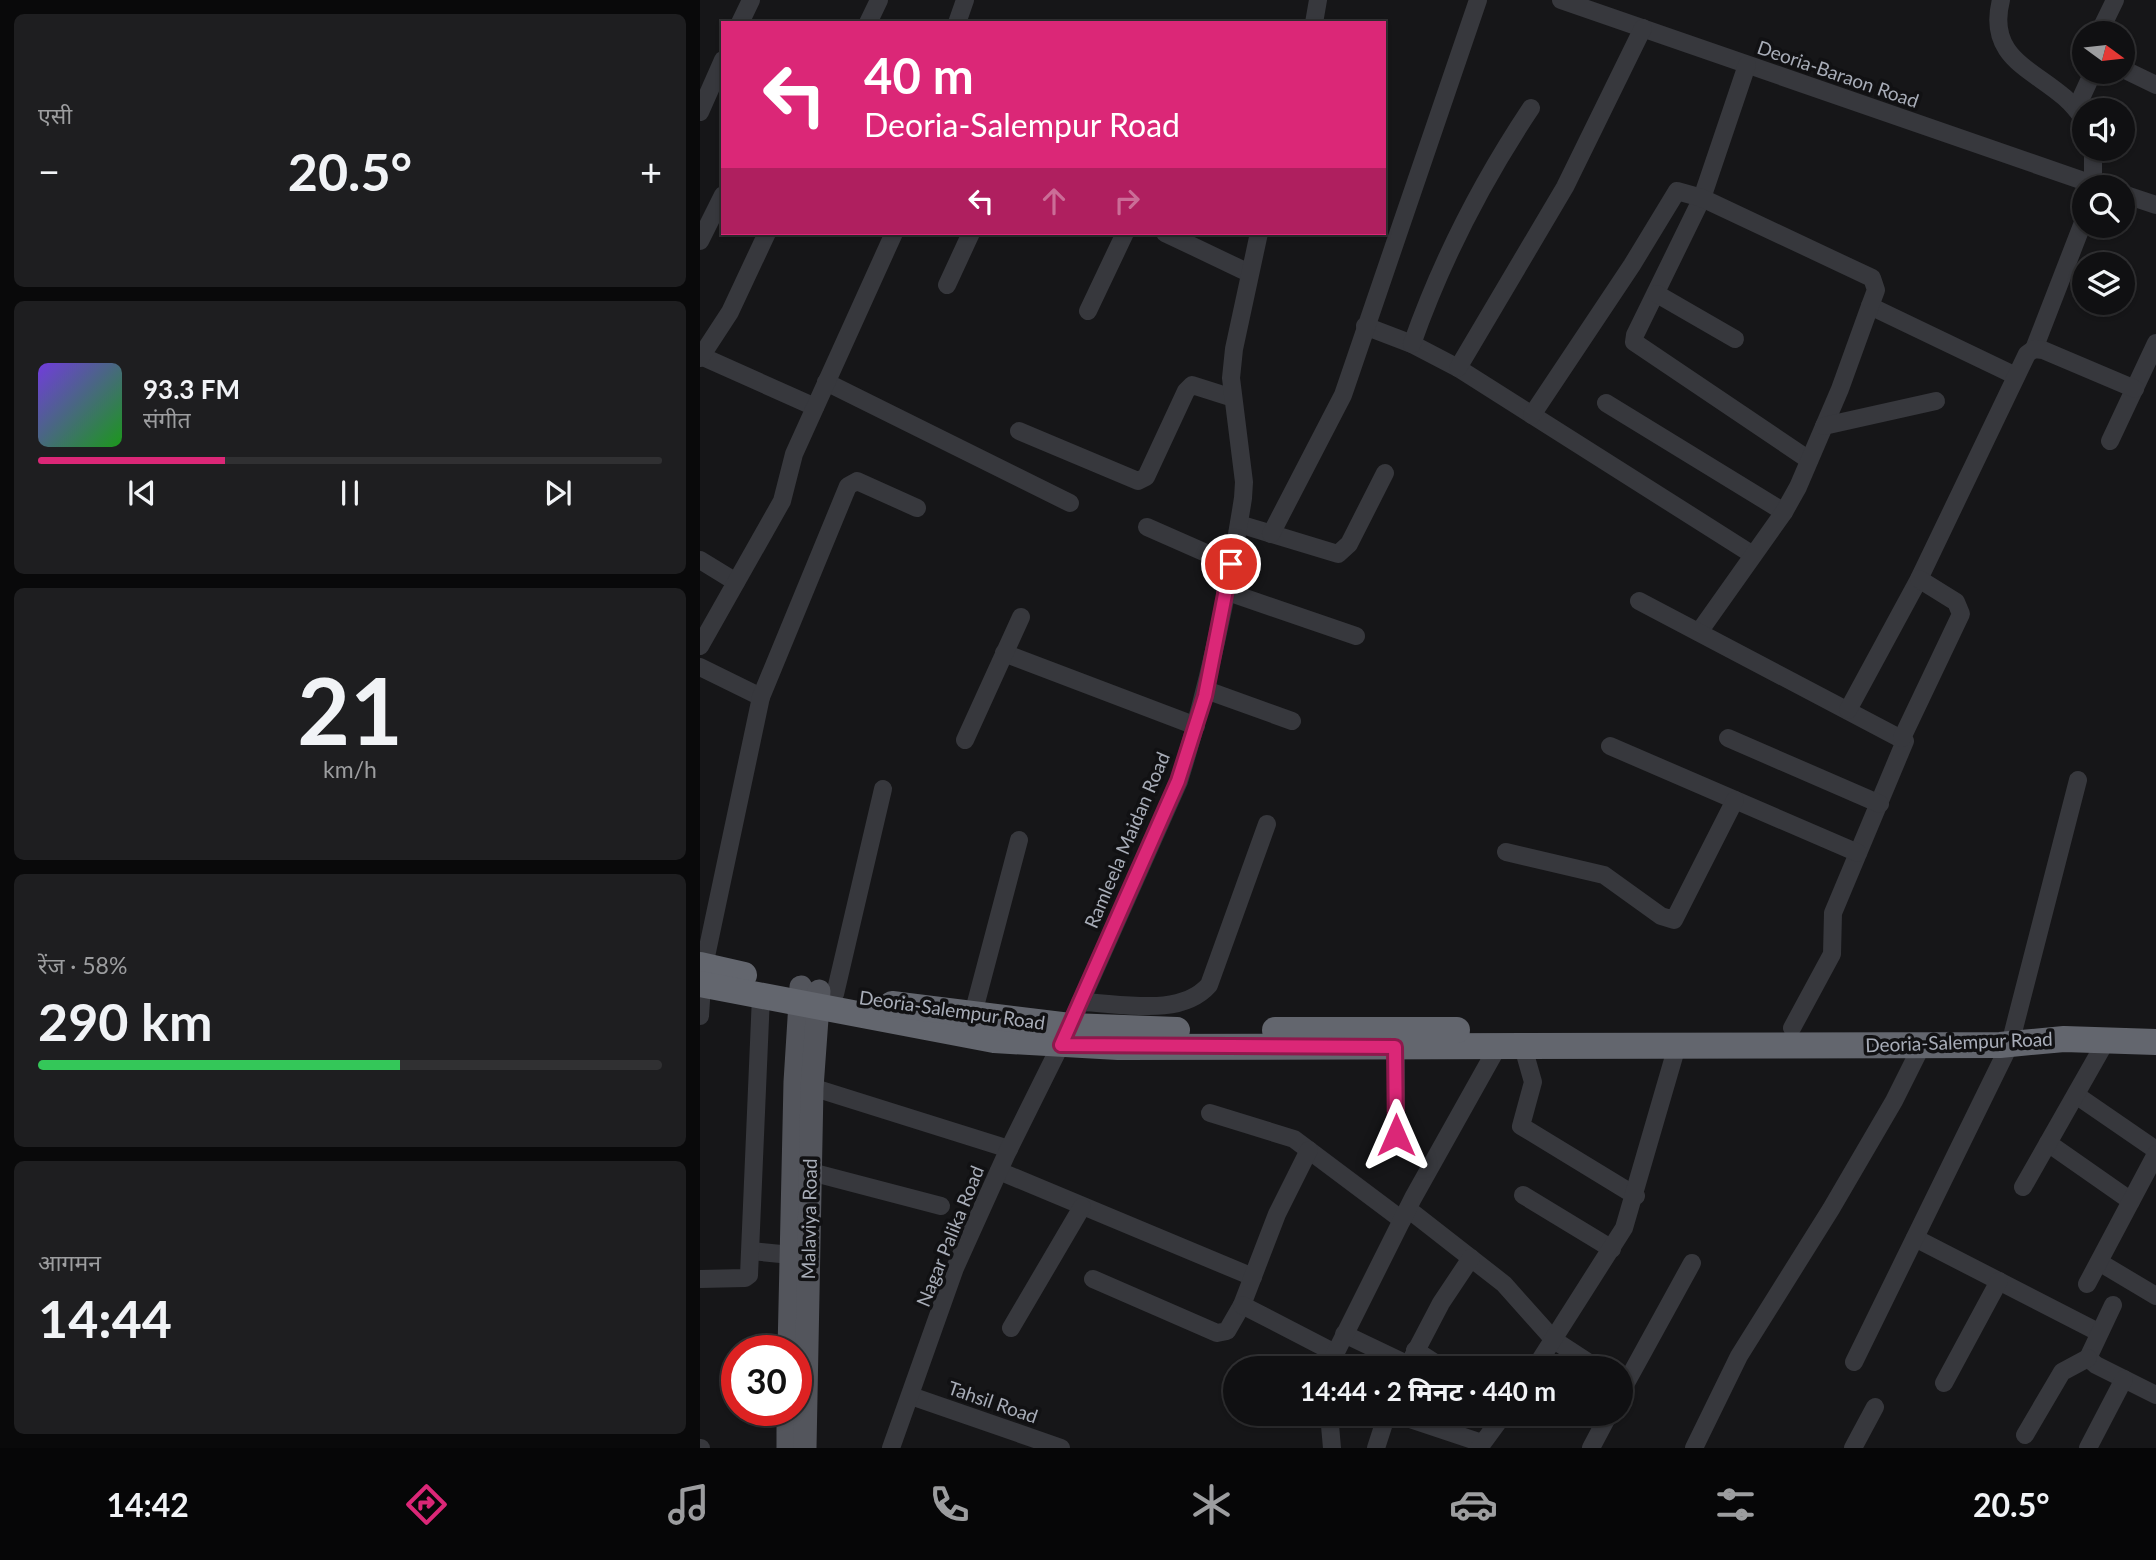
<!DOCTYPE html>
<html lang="hi">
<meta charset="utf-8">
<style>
:root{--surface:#101012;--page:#1e1e20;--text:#f1f3f6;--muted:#9c9d9f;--line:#303032;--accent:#db2777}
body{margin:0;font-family:Lato,"Noto Sans Devanagari",sans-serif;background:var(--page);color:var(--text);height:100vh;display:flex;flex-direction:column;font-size:26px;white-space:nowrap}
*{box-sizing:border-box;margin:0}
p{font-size:23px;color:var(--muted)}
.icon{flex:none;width:38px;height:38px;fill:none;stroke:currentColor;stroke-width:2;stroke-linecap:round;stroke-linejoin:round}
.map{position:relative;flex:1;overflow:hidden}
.sheet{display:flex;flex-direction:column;gap:14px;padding:14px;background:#09090a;width:700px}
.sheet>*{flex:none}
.hud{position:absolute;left:21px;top:21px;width:665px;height:214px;border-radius:0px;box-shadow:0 2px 5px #0004,0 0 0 2px var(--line);background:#db2777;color:#fff;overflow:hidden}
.needle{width:46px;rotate:105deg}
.fabs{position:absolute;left:1372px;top:21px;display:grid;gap:14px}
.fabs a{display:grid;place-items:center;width:63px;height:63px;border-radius:50%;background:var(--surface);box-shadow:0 2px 5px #0004,0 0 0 2px var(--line);font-size:35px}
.speed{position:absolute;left:21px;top:1335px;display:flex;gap:14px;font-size:35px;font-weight:700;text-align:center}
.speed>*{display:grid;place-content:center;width:91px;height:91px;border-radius:50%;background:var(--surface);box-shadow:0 2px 5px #0004,0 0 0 2px var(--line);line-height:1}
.speed .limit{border:10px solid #d22;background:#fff;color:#111}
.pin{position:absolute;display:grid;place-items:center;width:60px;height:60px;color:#fff;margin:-30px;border:4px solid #fff;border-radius:50%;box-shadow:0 2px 7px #0007}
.me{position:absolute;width:77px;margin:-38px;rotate:0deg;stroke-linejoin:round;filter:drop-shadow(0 0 5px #0008)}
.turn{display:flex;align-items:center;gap:24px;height:147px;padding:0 28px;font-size:32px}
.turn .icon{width:91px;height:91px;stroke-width:2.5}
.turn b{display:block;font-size:49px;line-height:60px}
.lanes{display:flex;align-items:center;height:66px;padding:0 28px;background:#0003;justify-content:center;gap:35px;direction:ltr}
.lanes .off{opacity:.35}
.big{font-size:52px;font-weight:700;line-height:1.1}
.sheet .tile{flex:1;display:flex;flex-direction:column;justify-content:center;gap:10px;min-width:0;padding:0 24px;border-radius:10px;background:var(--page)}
.sheet .dial{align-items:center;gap:0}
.dial b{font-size:91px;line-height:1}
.song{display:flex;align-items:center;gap:21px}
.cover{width:84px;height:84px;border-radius:10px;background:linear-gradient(135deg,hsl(260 70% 55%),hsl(120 70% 35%))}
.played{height:7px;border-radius:4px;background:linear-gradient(90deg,var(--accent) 30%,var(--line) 30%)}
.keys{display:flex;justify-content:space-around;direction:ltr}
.heat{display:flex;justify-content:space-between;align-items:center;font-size:38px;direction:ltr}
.charge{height:10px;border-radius:5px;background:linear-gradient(90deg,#34c759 58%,var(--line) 0)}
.trip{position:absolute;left:523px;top:1356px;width:410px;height:70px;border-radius:35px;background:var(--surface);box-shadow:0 2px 5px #0004,0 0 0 2px var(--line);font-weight:700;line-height:70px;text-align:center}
.menu{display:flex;height:112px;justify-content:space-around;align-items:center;background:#060607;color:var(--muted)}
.menu .icon{width:49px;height:49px}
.menu .current{color:var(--accent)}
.menu b{font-size:32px;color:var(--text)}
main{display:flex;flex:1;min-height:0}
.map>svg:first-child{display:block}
</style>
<main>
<section class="sheet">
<div class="tile"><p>एसी</p>
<div class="heat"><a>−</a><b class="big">20.5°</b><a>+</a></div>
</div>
<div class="tile">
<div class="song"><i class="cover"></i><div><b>93.3 FM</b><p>संगीत</p></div></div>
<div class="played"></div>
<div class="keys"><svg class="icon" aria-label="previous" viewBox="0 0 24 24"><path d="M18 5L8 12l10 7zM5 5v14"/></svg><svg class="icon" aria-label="pause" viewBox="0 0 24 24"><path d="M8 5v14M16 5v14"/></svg><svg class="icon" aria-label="next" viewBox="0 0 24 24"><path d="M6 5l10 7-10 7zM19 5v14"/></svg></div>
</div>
<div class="tile dial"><b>21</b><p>km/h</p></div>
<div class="tile"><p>रेंज · 58%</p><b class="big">290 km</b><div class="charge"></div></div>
<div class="tile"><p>आगमन</p><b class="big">14:44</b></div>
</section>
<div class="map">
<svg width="1456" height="1448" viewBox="0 0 1456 1448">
<rect width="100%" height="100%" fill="#161618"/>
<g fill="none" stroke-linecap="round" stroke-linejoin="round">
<g stroke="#37383d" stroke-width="18">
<path d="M 861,0 L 1401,187"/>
<path d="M 1301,0 C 1283,70 1357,72 1384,121"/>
<path d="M 40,23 L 51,0"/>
<path d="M 168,23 L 179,0"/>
<path d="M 257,23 L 265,0"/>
<path d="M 614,23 L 618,0"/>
<path d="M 1399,33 L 1415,0"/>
<path d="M 1047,65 L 1002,198 L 935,335 L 934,342 L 1109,460"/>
<path d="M 1423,69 L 1456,85"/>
<path d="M 1376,109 L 1393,72"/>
<path d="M 0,112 L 23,60"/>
<path d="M 1393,149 L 1393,184"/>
<path d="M 1423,194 L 1456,205"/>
<path d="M 465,233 L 549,273"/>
<path d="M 0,241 L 23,195"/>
<path d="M 247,285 L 271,233"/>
<path d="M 957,294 L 1035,339"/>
<path d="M 1170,306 L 1316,376"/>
<path d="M 388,311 L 425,233"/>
<path d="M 665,326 L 712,344 L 758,368 L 1053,555"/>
<path d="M 712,344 C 742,259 781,183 831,108"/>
<path d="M 1334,349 L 1384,220"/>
<path d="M 1,356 L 115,407"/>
<path d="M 0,358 L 30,312 L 67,233"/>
<path d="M 758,368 L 865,187 L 943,28"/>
<path d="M 126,382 L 370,503"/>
<path d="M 906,403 L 1084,512"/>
<path d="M 832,415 L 932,265 L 977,191 L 1002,198 L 1172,278 L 1176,290 L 1170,306 L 1140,389 L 1098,487 L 1084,512 L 999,632"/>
<path d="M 1124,426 L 1236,401"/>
<path d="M 319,431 L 438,481 L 446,477 L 486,391 L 492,385 L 533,398"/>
<path d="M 1410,441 L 1456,343"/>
<path d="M 539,524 L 638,554 L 649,544 L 685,473"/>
<path d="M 447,527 L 531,564"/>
<path d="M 571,534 L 643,395 L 778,0"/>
<path d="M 0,560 L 36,582"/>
<path d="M 525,591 L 656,636"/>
<path d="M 939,601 L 1205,741 L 1133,913 L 1132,954 L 1092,1028"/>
<path d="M 0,646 L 82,501 L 94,454 L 194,233"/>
<path d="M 304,653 L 496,726"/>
<path d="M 0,667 L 61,697"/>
<path d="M 506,690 L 592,721"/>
<path d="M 1148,710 L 1219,579 L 1327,354 L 1334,349 L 1343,350 L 1435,389"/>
<path d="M 1028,738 L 1180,804"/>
<path d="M 1202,738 L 1261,614 L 1256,602 L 1219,579"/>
<path d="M 265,740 L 321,617"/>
<path d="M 910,746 L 1158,853"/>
<path d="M 806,852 L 904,875 L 961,916 L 974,920 L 1035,800"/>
<path d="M 4,966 L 61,697 L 148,486 L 157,481 L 217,508"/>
<path d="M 135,994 L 183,789"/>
<path d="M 380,1002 C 421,1003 480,1018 509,985 L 567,824"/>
<path d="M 273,1014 L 319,840"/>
<path d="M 0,1016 L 2,985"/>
<path d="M 696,1047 L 696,1135"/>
<path d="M 823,1047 L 833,1082 L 821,1126 L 936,1196"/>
<path d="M 102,1084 L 309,1149"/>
<path d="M 1376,1095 L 1456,1150"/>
<path d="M 510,1113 L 594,1139 L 702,1220"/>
<path d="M 1348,1143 L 1431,1201"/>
<path d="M 299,1171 L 553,1277"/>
<path d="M 111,1172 L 241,1206"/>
<path d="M 1323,1187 L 1406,1041"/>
<path d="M 823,1195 L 912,1249"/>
<path d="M 708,1209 L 804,1284 L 854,1340 L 897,1368"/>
<path d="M 1215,1238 L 1398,1332"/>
<path d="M 51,1251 L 101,1256"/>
<path d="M 1399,1262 L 1456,1296"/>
<path d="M 0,1279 L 45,1278 L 49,1275 L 61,996"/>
<path d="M 393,1279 L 517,1333 L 527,1331 L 542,1305 L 577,1214 L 609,1150"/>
<path d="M 1387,1284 L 1456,1154"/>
<path d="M 542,1305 L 635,1353"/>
<path d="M 1413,1305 L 1388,1358 L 1396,1365 L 1456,1395"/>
<path d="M 311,1328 L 382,1207"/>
<path d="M 644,1334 L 709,1365"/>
<path d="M 715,1350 L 743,1368"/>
<path d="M 1154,1362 L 1310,1044 L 1378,780"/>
<path d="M 628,1368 L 713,1198 L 797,1048"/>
<path d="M 707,1368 L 741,1303 L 771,1258"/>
<path d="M 835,1368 L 924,1228 L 977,1046"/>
<path d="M 1244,1383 L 1299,1281"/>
<path d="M 920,1394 L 992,1263"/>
<path d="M 211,1396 L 361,1448"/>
<path d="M 629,1414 L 632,1448"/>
<path d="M 695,1414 L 782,1443"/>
<path d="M 1325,1435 L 1362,1372 L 1388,1358"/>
<path d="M 0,1448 L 1,1448"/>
<path d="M 191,1448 L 255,1268 L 306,1155 L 370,1026 L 479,781 C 508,689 528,594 543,498 L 544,482 L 531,378 L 534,349 L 559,233"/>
<path d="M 676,1448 L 687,1414"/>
<path d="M 779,1448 L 804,1414"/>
<path d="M 891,1448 L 909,1414"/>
<path d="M 994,1448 L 1039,1356 L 1131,1209 L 1194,1101 L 1222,1045"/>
<path d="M 1153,1448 L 1175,1407"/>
<path d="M 1388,1448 L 1424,1379"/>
</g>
<g stroke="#53555c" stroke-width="23">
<path d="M 89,1351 L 95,1082 L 101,987"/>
<path d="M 88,1448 L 88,1410"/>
<path d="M 105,1448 L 112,1088 L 119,991"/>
</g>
<g stroke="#63666e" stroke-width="26">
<path d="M 0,965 L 44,975"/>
<path d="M 0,984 L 294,1040 L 418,1047 L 1300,1045 L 1364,1039 L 1456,1042"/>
<path d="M 192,1004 L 370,1026 L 477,1030"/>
<path d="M 575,1030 L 757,1030"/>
</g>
</g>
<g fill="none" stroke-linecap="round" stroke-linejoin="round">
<defs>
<path id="route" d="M 531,564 L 505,696 L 478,781 L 361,1045 L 695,1047 L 696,1135"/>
</defs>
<use href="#route" stroke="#8e194d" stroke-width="18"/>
<use href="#route" stroke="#db2777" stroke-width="12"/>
</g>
<g text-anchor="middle" stroke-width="7" stroke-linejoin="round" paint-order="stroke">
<g font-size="19" fill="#a8adb8" stroke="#111113">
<text transform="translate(1138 74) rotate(19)" y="7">Deoria-Baraon Road</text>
<text transform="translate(427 840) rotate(-67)" y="7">Ramleela Maidan Road</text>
<text transform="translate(252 1010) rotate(8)" y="7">Deoria-Salempur Road</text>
<text transform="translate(1259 1042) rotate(-2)" y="7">Deoria-Salempur Road</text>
<text transform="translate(109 1219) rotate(-89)" y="7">Malaviya Road</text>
<text transform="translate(250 1236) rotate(-68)" y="7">Nagar Palika Road</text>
<text transform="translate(293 1402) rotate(19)" y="7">Tahsil Road</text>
</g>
</g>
</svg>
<div class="fabs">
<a><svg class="needle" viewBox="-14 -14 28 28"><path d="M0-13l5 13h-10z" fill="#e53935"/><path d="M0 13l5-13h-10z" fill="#9c9d9f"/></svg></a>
<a><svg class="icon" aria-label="sound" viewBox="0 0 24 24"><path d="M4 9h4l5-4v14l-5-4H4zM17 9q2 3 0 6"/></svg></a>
<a><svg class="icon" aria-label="search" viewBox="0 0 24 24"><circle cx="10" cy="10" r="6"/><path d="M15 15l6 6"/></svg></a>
<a><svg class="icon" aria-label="layers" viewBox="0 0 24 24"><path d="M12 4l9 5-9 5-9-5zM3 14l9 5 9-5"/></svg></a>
</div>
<div class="speed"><div class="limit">30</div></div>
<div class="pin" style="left:531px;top:564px;background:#d93025"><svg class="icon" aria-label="arrive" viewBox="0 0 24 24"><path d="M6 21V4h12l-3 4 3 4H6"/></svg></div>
<svg class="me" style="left:696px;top:1135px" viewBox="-20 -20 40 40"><path d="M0-17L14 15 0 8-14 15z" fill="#db2777" stroke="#fff" stroke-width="4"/></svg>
<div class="trip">14:44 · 2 मिनट · 440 m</div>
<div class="hud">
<div class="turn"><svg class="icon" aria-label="left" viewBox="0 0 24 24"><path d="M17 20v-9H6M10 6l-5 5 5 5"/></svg><div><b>40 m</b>Deoria-Salempur Road</div></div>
<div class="lanes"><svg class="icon" aria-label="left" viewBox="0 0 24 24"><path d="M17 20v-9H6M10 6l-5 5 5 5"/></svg><svg class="icon off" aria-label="ahead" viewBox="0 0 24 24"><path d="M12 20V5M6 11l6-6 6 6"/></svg><svg class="icon off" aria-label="right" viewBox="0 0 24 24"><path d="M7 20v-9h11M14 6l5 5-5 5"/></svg></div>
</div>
</div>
</main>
<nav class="menu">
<b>14:42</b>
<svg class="icon current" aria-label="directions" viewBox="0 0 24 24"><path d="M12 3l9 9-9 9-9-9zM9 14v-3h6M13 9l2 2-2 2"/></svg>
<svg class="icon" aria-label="music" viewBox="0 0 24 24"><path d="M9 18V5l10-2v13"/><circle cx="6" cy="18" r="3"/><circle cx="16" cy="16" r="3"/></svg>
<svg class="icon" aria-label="phone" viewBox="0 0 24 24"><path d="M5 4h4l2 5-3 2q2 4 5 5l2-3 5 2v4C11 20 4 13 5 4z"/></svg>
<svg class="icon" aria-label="climate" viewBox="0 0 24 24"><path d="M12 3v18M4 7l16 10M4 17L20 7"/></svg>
<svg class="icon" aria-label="car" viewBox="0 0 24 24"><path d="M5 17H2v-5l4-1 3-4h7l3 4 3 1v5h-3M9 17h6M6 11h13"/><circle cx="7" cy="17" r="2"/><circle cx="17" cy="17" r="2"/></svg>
<svg class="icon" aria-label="filters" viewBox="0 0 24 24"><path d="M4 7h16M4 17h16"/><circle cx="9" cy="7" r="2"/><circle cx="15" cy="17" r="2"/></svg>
<b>20.5°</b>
</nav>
